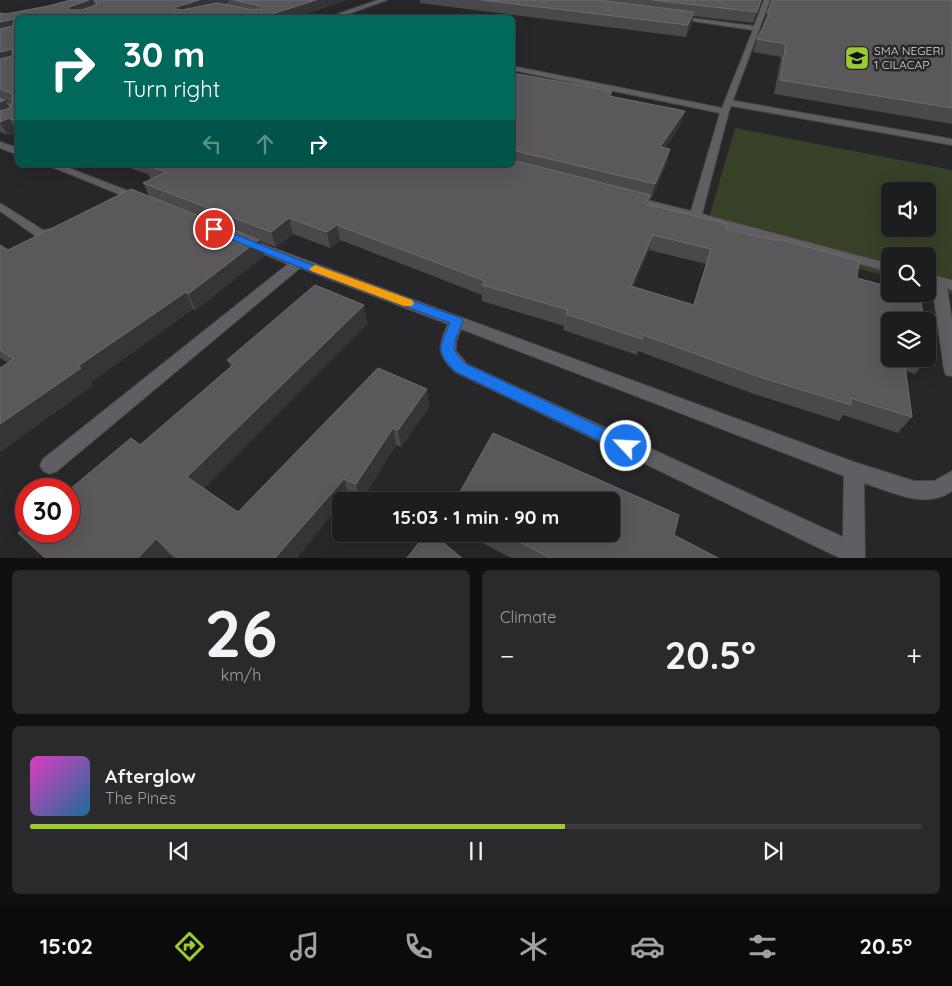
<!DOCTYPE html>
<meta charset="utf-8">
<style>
:root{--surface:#1d1c1f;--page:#2a292c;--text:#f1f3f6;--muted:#a0a1a4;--line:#3b3a3d;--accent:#9cca32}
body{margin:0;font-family:Quicksand,sans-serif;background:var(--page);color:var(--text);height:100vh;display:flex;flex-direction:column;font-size:19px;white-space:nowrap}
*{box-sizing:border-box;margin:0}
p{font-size:16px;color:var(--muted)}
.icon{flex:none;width:28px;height:28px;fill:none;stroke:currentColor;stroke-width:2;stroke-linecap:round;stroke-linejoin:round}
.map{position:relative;height:558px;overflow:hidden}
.drawer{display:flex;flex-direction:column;gap:12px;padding:12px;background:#100f11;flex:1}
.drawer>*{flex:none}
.hud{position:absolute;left:15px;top:15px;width:500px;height:152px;border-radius:8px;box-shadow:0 5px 20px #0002,0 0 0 1px var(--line);background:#00695c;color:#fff;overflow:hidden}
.fabs{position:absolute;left:881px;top:182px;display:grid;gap:10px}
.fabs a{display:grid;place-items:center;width:55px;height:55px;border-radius:8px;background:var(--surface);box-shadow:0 5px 20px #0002,0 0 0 1px var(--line);font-size:25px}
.speed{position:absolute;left:15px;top:478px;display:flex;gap:10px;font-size:25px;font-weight:700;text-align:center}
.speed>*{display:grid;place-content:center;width:65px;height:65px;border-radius:50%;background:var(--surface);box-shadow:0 5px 20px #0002,0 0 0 1px var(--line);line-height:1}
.speed .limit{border:8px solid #d22;background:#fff;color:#111}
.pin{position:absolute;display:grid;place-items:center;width:42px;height:42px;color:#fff;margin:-21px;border:2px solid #fff;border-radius:50%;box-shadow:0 1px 5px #0007}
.me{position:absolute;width:55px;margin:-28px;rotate:295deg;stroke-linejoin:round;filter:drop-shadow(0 0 4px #0008)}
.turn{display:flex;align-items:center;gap:18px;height:105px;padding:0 25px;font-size:22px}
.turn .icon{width:65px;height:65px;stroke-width:2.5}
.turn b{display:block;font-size:35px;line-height:42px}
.lanes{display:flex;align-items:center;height:48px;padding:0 25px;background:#0003;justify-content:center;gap:25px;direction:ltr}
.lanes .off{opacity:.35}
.big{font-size:38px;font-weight:700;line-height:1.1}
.drawer .card{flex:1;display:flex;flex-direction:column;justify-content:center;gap:8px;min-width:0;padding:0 18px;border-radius:8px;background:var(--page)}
.drawer .dial{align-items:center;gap:0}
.dial b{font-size:65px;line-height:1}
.song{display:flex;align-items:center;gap:15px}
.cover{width:60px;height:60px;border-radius:8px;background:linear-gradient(135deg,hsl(310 70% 55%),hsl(200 70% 35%))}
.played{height:5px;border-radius:2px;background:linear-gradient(90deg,var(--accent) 60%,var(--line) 60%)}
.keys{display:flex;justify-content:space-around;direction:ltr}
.heat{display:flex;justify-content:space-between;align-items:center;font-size:28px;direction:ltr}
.drawer .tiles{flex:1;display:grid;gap:12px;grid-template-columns:1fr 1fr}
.card:last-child{grid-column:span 2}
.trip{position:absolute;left:332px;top:492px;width:288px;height:50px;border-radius:8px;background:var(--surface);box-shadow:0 5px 20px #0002,0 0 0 1px var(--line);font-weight:700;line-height:50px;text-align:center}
.tabs{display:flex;height:80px;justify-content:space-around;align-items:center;background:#0c0b0c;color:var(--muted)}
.tabs .icon{width:35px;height:35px}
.tabs .on{color:var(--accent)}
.tabs b{font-size:22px;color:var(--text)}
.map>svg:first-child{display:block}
</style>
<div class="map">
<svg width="952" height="559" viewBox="0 0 952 559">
<rect width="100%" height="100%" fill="#272629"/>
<path fill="#374127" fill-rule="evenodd" d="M 735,128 L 952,170 L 952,294 L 928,287 L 928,256 L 890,256 L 890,277 L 706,228 ZM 890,191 L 928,191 L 928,229 L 890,229 Z"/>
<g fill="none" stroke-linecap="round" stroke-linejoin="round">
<defs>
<path id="service" d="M 729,100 L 952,139 L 952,145 L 726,105 L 726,101 Z"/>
<g id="minor">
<path d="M 239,0 L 248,0 L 191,18 L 180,18 Z"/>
<path d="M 378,0 L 387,0 L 337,18 L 326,18 Z"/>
<path d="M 764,0 L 770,0 L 729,111 L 702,214 L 890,264 L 890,272 L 627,201 L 625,199 L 631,196 L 691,211 L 720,113 L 512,70 L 512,66 L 722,108 L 753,30 L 672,18 L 675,16 L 754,26 Z"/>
<path d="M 0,99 L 18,107 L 18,114 L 0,105 Z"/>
<path d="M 0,142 L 18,148 L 18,155 L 0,148 Z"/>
<path d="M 47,165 L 61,165 L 144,197 L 146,199 L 140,202 L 136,201 Z"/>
<path d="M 0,203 L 43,230 L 58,228 L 64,232 L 58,236 L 37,237 L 0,211 Z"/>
<path d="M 246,238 L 854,462 L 914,481 L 934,481 L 952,471 L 952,491 C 925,510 892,492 864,483 L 865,559 L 842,559 L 455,372 C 436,354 438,347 448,324 L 300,268 L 57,471 L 50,474 L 43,471 L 40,465 L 43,459 L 288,264 L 242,245 L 240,242 ZM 461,329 L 844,476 L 843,537 L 467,364 L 456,351 L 456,341 Z"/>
<path d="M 928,274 L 952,280 L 952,290 L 947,288 L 952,319 L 952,376 L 946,375 L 944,370 L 932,284 L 928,282 Z"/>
</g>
</defs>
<use href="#service" stroke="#454446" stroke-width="2"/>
<use href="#minor" stroke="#454446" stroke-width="2"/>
<use href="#service" fill="#605e62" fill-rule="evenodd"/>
<use href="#minor" fill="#605e62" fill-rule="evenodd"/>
</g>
<g fill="#4a484b" fill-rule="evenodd">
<path d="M 71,0 L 347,0 L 293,18 L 18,18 L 18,132 L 8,135 L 0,132 L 0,98 L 5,100 L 10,108 L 11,108 L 12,103 L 0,97 L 0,13 L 6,14 L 48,6 ZM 228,1 L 229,5 L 221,4 Z"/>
<path d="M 420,0 L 762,0 L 753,23 L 693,16 L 692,24 L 686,37 L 420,3 Z"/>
<path d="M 952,0 L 952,124 L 774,94 L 781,57 L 753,52 L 757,39 L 764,25 L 763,25 L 767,13 Z"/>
<path d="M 512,73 L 612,91 L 611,97 L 685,111 L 681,124 L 665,148 L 670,149 L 667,163 L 651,199 L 649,199 L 648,204 L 726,229 L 857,278 L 890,359 L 928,359 L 928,351 L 928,358 L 915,374 L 906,371 L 912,417 L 898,433 L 843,415 L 839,421 L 751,393 L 638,351 L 637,355 L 563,330 L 564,326 L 482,301 L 482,295 L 340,240 L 330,248 L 293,234 L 276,247 L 259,241 L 264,256 L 196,310 L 193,309 L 91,382 L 93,385 L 0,452 L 0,368 L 8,363 L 0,358 L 0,245 L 8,250 L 149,196 L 143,183 L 152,179 L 150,178 L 148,174 L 121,165 L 512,165 ZM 649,250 L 706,264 L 693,305 L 633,287 Z"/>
<path d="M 368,323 L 204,488 L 238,512 L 427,389 L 429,407 L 401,447 L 396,445 L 361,501 L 349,496 L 344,501 L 341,501 L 296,559 L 174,559 L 170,555 L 18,533 L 140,445 L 231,367 L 227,360 Z"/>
<path d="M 466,534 L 611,534 L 674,535 L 720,559 L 513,559 Z"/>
</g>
<g fill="#353437">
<path d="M 89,0 L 93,0 L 96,8 L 73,16 L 68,10 L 69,7 Z"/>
<path d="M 199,0 L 228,0 L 228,1 L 179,16 L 175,9 L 176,7 Z"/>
<path d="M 316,0 L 347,0 L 293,18 L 259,18 Z"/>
<path d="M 761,0 L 762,0 L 753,23 L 757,12 Z"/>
<path d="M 694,12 L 692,24 L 686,37 L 688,25 Z"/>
<path d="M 14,19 L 18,26 L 0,34 L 0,22 Z"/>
<path d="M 13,49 L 18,57 L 0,65 L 0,52 Z"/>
<path d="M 5,100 L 12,113 L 0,117 L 0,102 Z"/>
<path d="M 685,111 L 681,124 L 656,161 L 660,147 Z"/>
<path d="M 9,118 L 17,131 L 8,135 L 0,122 Z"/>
<path d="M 670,149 L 667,163 L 651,199 L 655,184 Z"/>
<path d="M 289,218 L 293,234 L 276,247 L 271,232 Z"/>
<path d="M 337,225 L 340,240 L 330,248 L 327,232 Z"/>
<path d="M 653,235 L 649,250 L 627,302 L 631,286 Z"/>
<path d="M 259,240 L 264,256 L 196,310 L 188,294 Z"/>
<path d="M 186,292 L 193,309 L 91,382 L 93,385 L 0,452 L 0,424 L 78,366 Z"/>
<path d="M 364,305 L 368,323 L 198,494 L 187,477 Z"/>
<path d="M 427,389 L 429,407 L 401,447 L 398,430 Z"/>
<path d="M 393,428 L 396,445 L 361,501 L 356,484 Z"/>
<path d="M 344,479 L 349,496 L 344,501 L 341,501 L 341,504 L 296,559 L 274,559 Z"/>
<path d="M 156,539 L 170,555 L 166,559 L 137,559 Z"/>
</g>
<g fill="#5a585b" stroke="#6e6c6f" fill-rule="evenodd">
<path d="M 71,0 L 89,0 L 69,7 L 68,10 L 81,10 L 96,5 L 97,2 L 94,0 L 199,0 L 176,7 L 175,9 L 182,10 L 217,3 L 253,10 L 262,9 L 260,6 L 234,0 L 316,0 L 259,18 L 18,18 L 18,122 L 9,118 L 0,122 L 0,111 L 11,108 L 13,94 L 0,89 L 0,59 L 12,56 L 13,49 L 0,52 L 0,29 L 13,26 L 14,19 L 0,22 L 0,13 L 6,14 L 48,6 Z"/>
<path d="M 482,0 L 597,0 L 694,12 L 688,25 Z"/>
<path d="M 653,0 L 761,0 L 757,12 Z"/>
<path d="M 772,0 L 952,0 L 952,108 L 780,80 L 786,44 L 757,39 L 770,13 L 767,13 Z"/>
<path d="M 512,73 L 612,91 L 609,96 L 685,111 L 660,147 L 670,149 L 655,184 L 512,150 Z"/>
<path d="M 0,98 L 5,100 L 0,102 Z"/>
<path d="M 512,160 L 650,195 L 646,204 L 728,224 L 726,229 L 778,241 L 779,239 L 859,261 L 857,278 L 890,287 L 890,294 L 917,294 L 920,295 L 924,321 L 890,321 L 890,359 L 904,359 L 912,417 L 850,398 L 851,405 L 760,377 L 643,335 L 642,339 L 566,314 L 568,310 L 482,285 L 485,281 L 337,225 L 327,232 L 289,218 L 271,232 L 143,183 L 166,172 L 146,165 L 512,165 ZM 653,235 L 711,249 L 694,305 L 631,286 Z"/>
<path d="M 131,189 L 259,240 L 188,294 L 186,292 L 78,366 L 81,368 L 0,424 L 0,368 L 14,359 L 0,350 L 0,245 L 8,250 Z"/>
<path d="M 315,285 L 364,305 L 187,477 L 238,512 L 378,368 L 427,389 L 398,430 L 393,428 L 356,484 L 344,479 L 274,559 L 179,559 L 156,539 L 137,559 L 46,559 L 18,533 L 26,525 L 26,531 L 69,531 L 69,490 L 131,438 L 140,445 L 234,364 L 227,360 Z"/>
<path d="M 493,433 L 679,515 L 674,535 L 720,559 L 552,559 L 504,534 L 611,534 L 611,501 L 455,501 Z"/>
<path d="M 426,534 L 433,534 L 463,559 L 406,559 Z"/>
</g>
<path fill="#1a73e8" stroke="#114b97" d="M 214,226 L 302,261 L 461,318 L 463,321 C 455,342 447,348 466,364 L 631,441 L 634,446 L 631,451 L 626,453 L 621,451 L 456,372 C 435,352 439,348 450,323 L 294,265 L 211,231 L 209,229 Z"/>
<path fill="#f59e0b" d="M 315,265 L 412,300 L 414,303 L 412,306 L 404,306 L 311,271 L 309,269 Z"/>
<defs>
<symbol id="school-square" viewBox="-11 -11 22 22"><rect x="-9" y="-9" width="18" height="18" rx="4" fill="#9cca32" stroke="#272629"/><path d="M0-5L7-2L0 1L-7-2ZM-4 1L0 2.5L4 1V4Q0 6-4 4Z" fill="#111"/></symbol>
</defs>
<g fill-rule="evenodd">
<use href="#school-square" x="843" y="44" width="28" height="28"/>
</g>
<g text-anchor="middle" stroke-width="5" stroke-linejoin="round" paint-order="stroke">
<g font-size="12" fill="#dddbde" stroke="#272629" text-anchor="start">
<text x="874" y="55">SMA NEGERI<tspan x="874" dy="14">1 CILACAP</tspan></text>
</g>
</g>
</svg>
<div class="fabs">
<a><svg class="icon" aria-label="sound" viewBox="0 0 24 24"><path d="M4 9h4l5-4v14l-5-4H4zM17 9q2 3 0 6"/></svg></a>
<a><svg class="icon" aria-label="search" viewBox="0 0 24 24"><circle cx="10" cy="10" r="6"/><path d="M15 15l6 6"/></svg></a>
<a><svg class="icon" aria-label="layers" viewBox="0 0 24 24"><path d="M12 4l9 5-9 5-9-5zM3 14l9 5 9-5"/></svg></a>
</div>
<div class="speed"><div class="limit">30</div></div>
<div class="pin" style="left:214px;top:229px;background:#d93025"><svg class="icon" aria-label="arrive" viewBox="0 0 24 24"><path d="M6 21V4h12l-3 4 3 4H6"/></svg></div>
<svg class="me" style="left:626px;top:446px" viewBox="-20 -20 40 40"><circle r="17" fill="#1a73e8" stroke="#fff" stroke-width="3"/><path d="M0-11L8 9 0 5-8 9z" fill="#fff"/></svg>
<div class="trip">15:03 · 1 min · 90 m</div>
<div class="hud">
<div class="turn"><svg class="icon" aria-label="right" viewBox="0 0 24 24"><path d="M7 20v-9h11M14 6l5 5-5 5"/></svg><div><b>30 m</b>Turn right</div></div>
<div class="lanes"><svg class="icon off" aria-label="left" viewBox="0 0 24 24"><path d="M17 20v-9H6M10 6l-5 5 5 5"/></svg><svg class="icon off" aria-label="ahead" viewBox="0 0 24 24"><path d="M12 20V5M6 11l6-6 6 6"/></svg><svg class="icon" aria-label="right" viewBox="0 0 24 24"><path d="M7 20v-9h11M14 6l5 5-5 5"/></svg></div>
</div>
</div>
<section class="drawer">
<div class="tiles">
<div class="card dial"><b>26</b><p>km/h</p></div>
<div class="card"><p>Climate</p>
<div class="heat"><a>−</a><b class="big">20.5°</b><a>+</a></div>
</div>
<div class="card">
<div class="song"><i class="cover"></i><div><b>Afterglow</b><p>The Pines</p></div></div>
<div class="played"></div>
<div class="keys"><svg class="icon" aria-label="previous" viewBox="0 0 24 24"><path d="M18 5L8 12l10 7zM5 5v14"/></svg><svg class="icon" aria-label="pause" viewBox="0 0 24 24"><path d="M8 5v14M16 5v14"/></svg><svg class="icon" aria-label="next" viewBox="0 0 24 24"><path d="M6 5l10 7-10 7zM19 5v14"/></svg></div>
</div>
</div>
</section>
<nav class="tabs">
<b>15:02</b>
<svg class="icon on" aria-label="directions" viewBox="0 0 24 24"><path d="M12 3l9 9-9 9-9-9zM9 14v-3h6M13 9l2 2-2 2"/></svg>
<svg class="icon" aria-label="music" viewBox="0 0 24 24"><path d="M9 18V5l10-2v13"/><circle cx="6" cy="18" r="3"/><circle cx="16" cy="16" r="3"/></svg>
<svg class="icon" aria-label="phone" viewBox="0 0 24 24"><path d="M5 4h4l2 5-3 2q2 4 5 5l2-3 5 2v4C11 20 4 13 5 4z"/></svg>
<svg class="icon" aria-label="climate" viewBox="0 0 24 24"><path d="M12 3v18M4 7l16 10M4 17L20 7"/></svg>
<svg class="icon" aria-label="car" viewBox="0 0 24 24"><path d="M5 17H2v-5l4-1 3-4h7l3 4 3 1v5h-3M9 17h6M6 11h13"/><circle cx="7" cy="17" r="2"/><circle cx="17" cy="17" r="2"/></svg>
<svg class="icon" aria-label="filters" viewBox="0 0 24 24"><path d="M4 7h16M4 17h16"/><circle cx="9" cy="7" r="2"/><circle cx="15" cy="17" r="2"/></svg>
<b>20.5°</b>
</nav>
